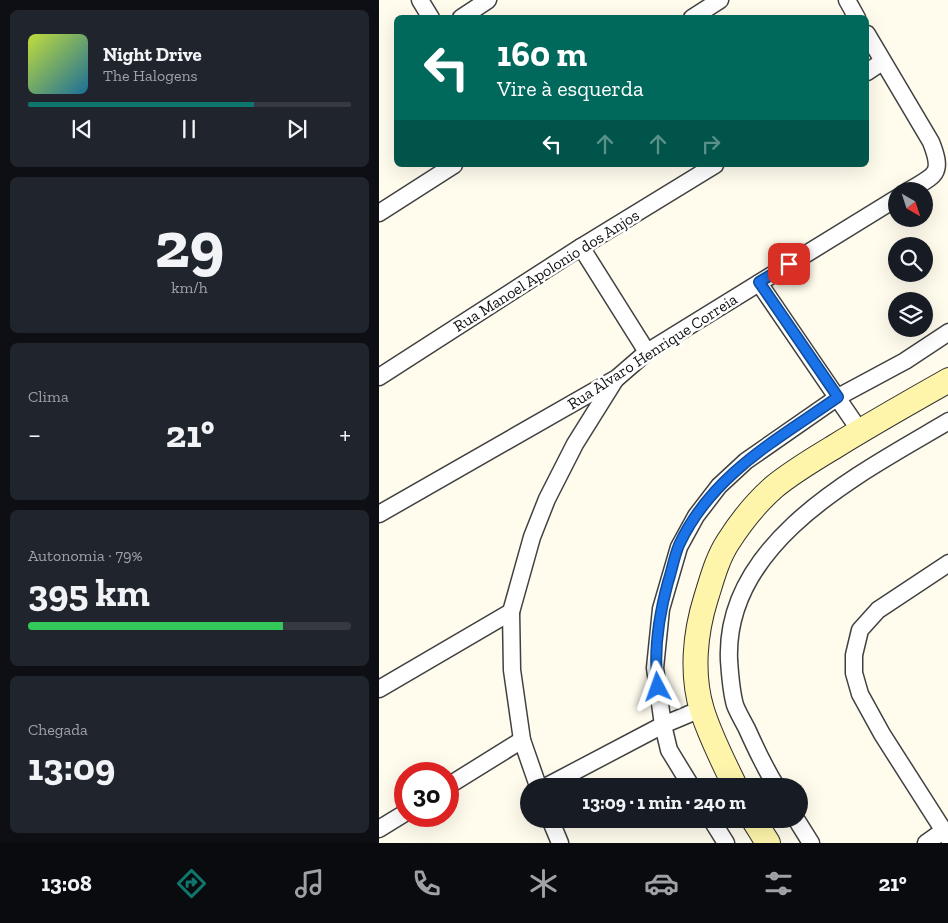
<!DOCTYPE html>
<html lang="pt">
<meta charset="utf-8">
<style>
:root{--surface:#171b24;--page:#20242c;--text:#f1f3f6;--muted:#9ea1a6;--line:#363941;--accent:#0f766e}
body{margin:0;font-family:"Zilla Slab",serif;background:var(--page);color:var(--text);height:100vh;display:flex;flex-direction:column;font-size:19px;white-space:nowrap}
*{box-sizing:border-box;margin:0}
p{font-size:16px;color:var(--muted)}
.icon{flex:none;width:28px;height:28px;fill:none;stroke:currentColor;stroke-width:2;stroke-linecap:round;stroke-linejoin:round}
.map{position:relative;flex:1;overflow:hidden}
.side{display:flex;flex-direction:column;gap:10px;padding:10px;background:#0d0f14;width:379px}
.side>*{flex:none}
.hud{position:absolute;left:15px;top:15px;width:475px;height:152px;border-radius:8px;box-shadow:0 5px 20px #0002;background:#00695c;color:#fff;overflow:hidden}
.needle{width:32px;rotate:141deg}
.tools{position:absolute;left:509px;top:182px;display:grid;gap:10px}
.tools a{display:grid;place-items:center;width:45px;height:45px;border-radius:50%;background:var(--surface);box-shadow:0 5px 20px #0002;font-size:25px}
.speed{position:absolute;left:15px;top:762px;display:flex;gap:10px;font-size:25px;font-weight:700;text-align:center}
.speed>*{display:grid;place-content:center;width:65px;height:65px;border-radius:50%;background:var(--surface);box-shadow:0 5px 20px #0002;line-height:1}
.speed .limit{border:8px solid #d22;background:#fff;color:#111}
.pin{position:absolute;display:grid;place-items:center;width:42px;height:42px;color:#fff;margin:-21px;border-radius:10px;box-shadow:0 2px 8px #0006}
.me{position:absolute;width:55px;margin:-28px;rotate:356deg;stroke-linejoin:round;filter:drop-shadow(0 0 4px #0008)}
.turn{display:flex;align-items:center;gap:18px;height:105px;padding:0 20px;font-size:22px}
.turn .icon{width:65px;height:65px;stroke-width:2.5}
.turn b{display:block;font-size:35px;line-height:42px}
.lanes{display:flex;align-items:center;height:48px;padding:0 20px;background:#0003;justify-content:center;gap:25px;direction:ltr}
.lanes .off{opacity:.35}
.big{font-size:38px;font-weight:800;line-height:1.1}
.side .card{flex:1;display:flex;flex-direction:column;justify-content:center;gap:8px;min-width:0;padding:0 18px;border-radius:8px;background:var(--page)}
.side .dial{align-items:center;gap:0}
.dial b{font-size:65px;line-height:1}
.song{display:flex;align-items:center;gap:15px}
.cover{width:60px;height:60px;border-radius:8px;background:linear-gradient(135deg,hsl(70 70% 55%),hsl(200 70% 35%))}
.played{height:5px;border-radius:2px;background:linear-gradient(90deg,var(--accent) 70%,var(--line) 70%)}
.keys{display:flex;justify-content:space-around;direction:ltr}
.heat{display:flex;justify-content:space-between;align-items:center;font-size:28px;direction:ltr}
.charge{height:8px;border-radius:4px;background:linear-gradient(90deg,#34c759 79%,var(--line) 0)}
.trip{position:absolute;left:141px;top:778px;width:288px;height:50px;border-radius:25px;background:var(--surface);box-shadow:0 5px 20px #0002;font-weight:800;line-height:50px;text-align:center}
.menu{display:flex;height:80px;justify-content:space-around;align-items:center;background:#090b0e;color:var(--muted)}
.menu .icon{width:35px;height:35px}
.menu .on{color:var(--accent)}
.menu b{font-size:22px;color:var(--text)}
main{display:flex;flex:1;min-height:0}
.map>svg:first-child{display:block}
</style>
<main>
<section class="side">
<div class="card">
<div class="song"><i class="cover"></i><div><b>Night Drive</b><p>The Halogens</p></div></div>
<div class="played"></div>
<div class="keys"><svg class="icon" aria-label="previous" viewBox="0 0 24 24"><path d="M18 5L8 12l10 7zM5 5v14"/></svg><svg class="icon" aria-label="pause" viewBox="0 0 24 24"><path d="M8 5v14M16 5v14"/></svg><svg class="icon" aria-label="next" viewBox="0 0 24 24"><path d="M6 5l10 7-10 7zM19 5v14"/></svg></div>
</div>
<div class="card dial"><b>29</b><p>km/h</p></div>
<div class="card"><p>Clima</p>
<div class="heat"><a>−</a><b class="big">21°</b><a>+</a></div>
</div>
<div class="card"><p>Autonomia · 79%</p><b class="big">395 km</b><div class="charge"></div></div>
<div class="card"><p>Chegada</p><b class="big">13:09</b></div>
</section>
<div class="map">
<svg width="570" height="843" viewBox="0 0 570 843">
<rect width="100%" height="100%" fill="#fffcee"/>
<g fill="none" stroke-linecap="round" stroke-linejoin="round">
<defs>
<g id="minor">
<path d="M 41,0 L 52,18"/>
<path d="M 468,0 L 478,18"/>
<path d="M 82,18 L 109,0"/>
<path d="M 313,18 L 341,0"/>
<path d="M 488,34 L 552,142 C 565,175 556,175 529,191"/>
<path d="M 488,72 L 503,62"/>
<path d="M 0,213 L 75,165"/>
<path d="M 202,247 L 268,352"/>
<path d="M 380,283 L 481,431"/>
<path d="M 0,377 L 202,247 L 336,165"/>
<path d="M 0,514 L 238,378 L 268,352 L 518,198"/>
<path d="M 570,563 L 499,610 L 481,630 L 475,655 L 475,673 L 481,694 L 503,734 L 570,839"/>
<path d="M 0,689 L 132,612"/>
<path d="M 69,786 L 143,740"/>
<path d="M 159,786 L 143,740 L 133,670 L 132,612 L 153,537 L 168,499 L 196,444 L 236,380"/>
<path d="M 168,786 L 284,725 L 322,709"/>
<path d="M 312,786 L 290,750 L 284,725 L 276,668 L 282,609 L 300,547 L 317,516 L 340,486 L 367,461 L 459,397 L 526,361 L 570,332"/>
<path d="M 397,786 C 386,768 377,749 368,729 C 364,721 359,713 356,705 C 352,691 351,674 350,660 C 345,541 482,473 570,421"/>
<path d="M 171,819 L 181,843"/>
<path d="M 332,819 L 347,843"/>
<path d="M 417,819 L 432,843"/>
<path d="M 0,829 L 26,813"/>
<path d="M 547,843 L 564,831"/>
</g>
<g id="secondary">
<path d="M 356,786 C 344,761 331,736 323,710 C 312,674 316,633 327,598 C 333,579 338,559 349,542 C 361,523 378,502 395,487 C 413,472 435,459 455,447 C 492,424 531,402 570,380"/>
<path d="M 374,819 L 389,843"/>
</g>
</defs>
<use href="#minor" stroke="#414141" stroke-width="19"/>
<use href="#secondary" stroke="#303030" stroke-width="26"/>
<use href="#minor" stroke="#fff" stroke-width="16"/>
<use href="#secondary" stroke="#fef5aa" stroke-width="24"/>
</g>
<g fill="none" stroke-linecap="round" stroke-linejoin="round">
<defs>
<path id="route" d="M 279,687 C 274,652 280,615 289,582 C 293,570 295,557 300,545 C 333,474 398,440 459,397 L 380,282 L 410,264"/>
</defs>
<use href="#route" stroke="#114b97" stroke-width="12"/>
<use href="#route" stroke="#1a73e8" stroke-width="9"/>
</g>
<g text-anchor="middle" stroke-width="5" stroke-linejoin="round" paint-order="stroke">
<g font-size="16" fill="#0e0e0e" stroke="#fff">
<text transform="translate(167 270) rotate(-32)" y="6">Rua Manoel Apolonio dos Anjos</text>
<text transform="translate(273 351) rotate(-33)" y="6">Rua Alvaro Henrique Correia</text>
</g>
</g>
</svg>
<div class="tools">
<a><svg class="needle" viewBox="-14 -14 28 28"><path d="M0-13l5 13h-10z" fill="#e53935"/><path d="M0 13l5-13h-10z" fill="#9ea1a6"/></svg></a>
<a><svg class="icon" aria-label="search" viewBox="0 0 24 24"><circle cx="10" cy="10" r="6"/><path d="M15 15l6 6"/></svg></a>
<a><svg class="icon" aria-label="layers" viewBox="0 0 24 24"><path d="M12 4l9 5-9 5-9-5zM3 14l9 5 9-5"/></svg></a>
</div>
<div class="speed"><div class="limit">30</div></div>
<div class="pin" style="left:410px;top:264px;background:#d93025"><svg class="icon" aria-label="arrive" viewBox="0 0 24 24"><path d="M6 21V4h12l-3 4 3 4H6"/></svg></div>
<svg class="me" style="left:279px;top:687px" viewBox="-20 -20 40 40"><path d="M0-17L14 15 0 8-14 15z" fill="#1a73e8" stroke="#fff" stroke-width="4"/></svg>
<div class="trip">13:09 · 1 min · 240 m</div>
<div class="hud">
<div class="turn"><svg class="icon" aria-label="left" viewBox="0 0 24 24"><path d="M17 20v-9H6M10 6l-5 5 5 5"/></svg><div><b>160 m</b>Vire à esquerda</div></div>
<div class="lanes"><svg class="icon" aria-label="left" viewBox="0 0 24 24"><path d="M17 20v-9H6M10 6l-5 5 5 5"/></svg><svg class="icon off" aria-label="ahead" viewBox="0 0 24 24"><path d="M12 20V5M6 11l6-6 6 6"/></svg><svg class="icon off" aria-label="ahead" viewBox="0 0 24 24"><path d="M12 20V5M6 11l6-6 6 6"/></svg><svg class="icon off" aria-label="right" viewBox="0 0 24 24"><path d="M7 20v-9h11M14 6l5 5-5 5"/></svg></div>
</div>
</div>
</main>
<nav class="menu">
<b>13:08</b>
<svg class="icon on" aria-label="directions" viewBox="0 0 24 24"><path d="M12 3l9 9-9 9-9-9zM9 14v-3h6M13 9l2 2-2 2"/></svg>
<svg class="icon" aria-label="music" viewBox="0 0 24 24"><path d="M9 18V5l10-2v13"/><circle cx="6" cy="18" r="3"/><circle cx="16" cy="16" r="3"/></svg>
<svg class="icon" aria-label="phone" viewBox="0 0 24 24"><path d="M5 4h4l2 5-3 2q2 4 5 5l2-3 5 2v4C11 20 4 13 5 4z"/></svg>
<svg class="icon" aria-label="climate" viewBox="0 0 24 24"><path d="M12 3v18M4 7l16 10M4 17L20 7"/></svg>
<svg class="icon" aria-label="car" viewBox="0 0 24 24"><path d="M5 17H2v-5l4-1 3-4h7l3 4 3 1v5h-3M9 17h6M6 11h13"/><circle cx="7" cy="17" r="2"/><circle cx="17" cy="17" r="2"/></svg>
<svg class="icon" aria-label="filters" viewBox="0 0 24 24"><path d="M4 7h16M4 17h16"/><circle cx="9" cy="7" r="2"/><circle cx="15" cy="17" r="2"/></svg>
<b>21°</b>
</nav>
